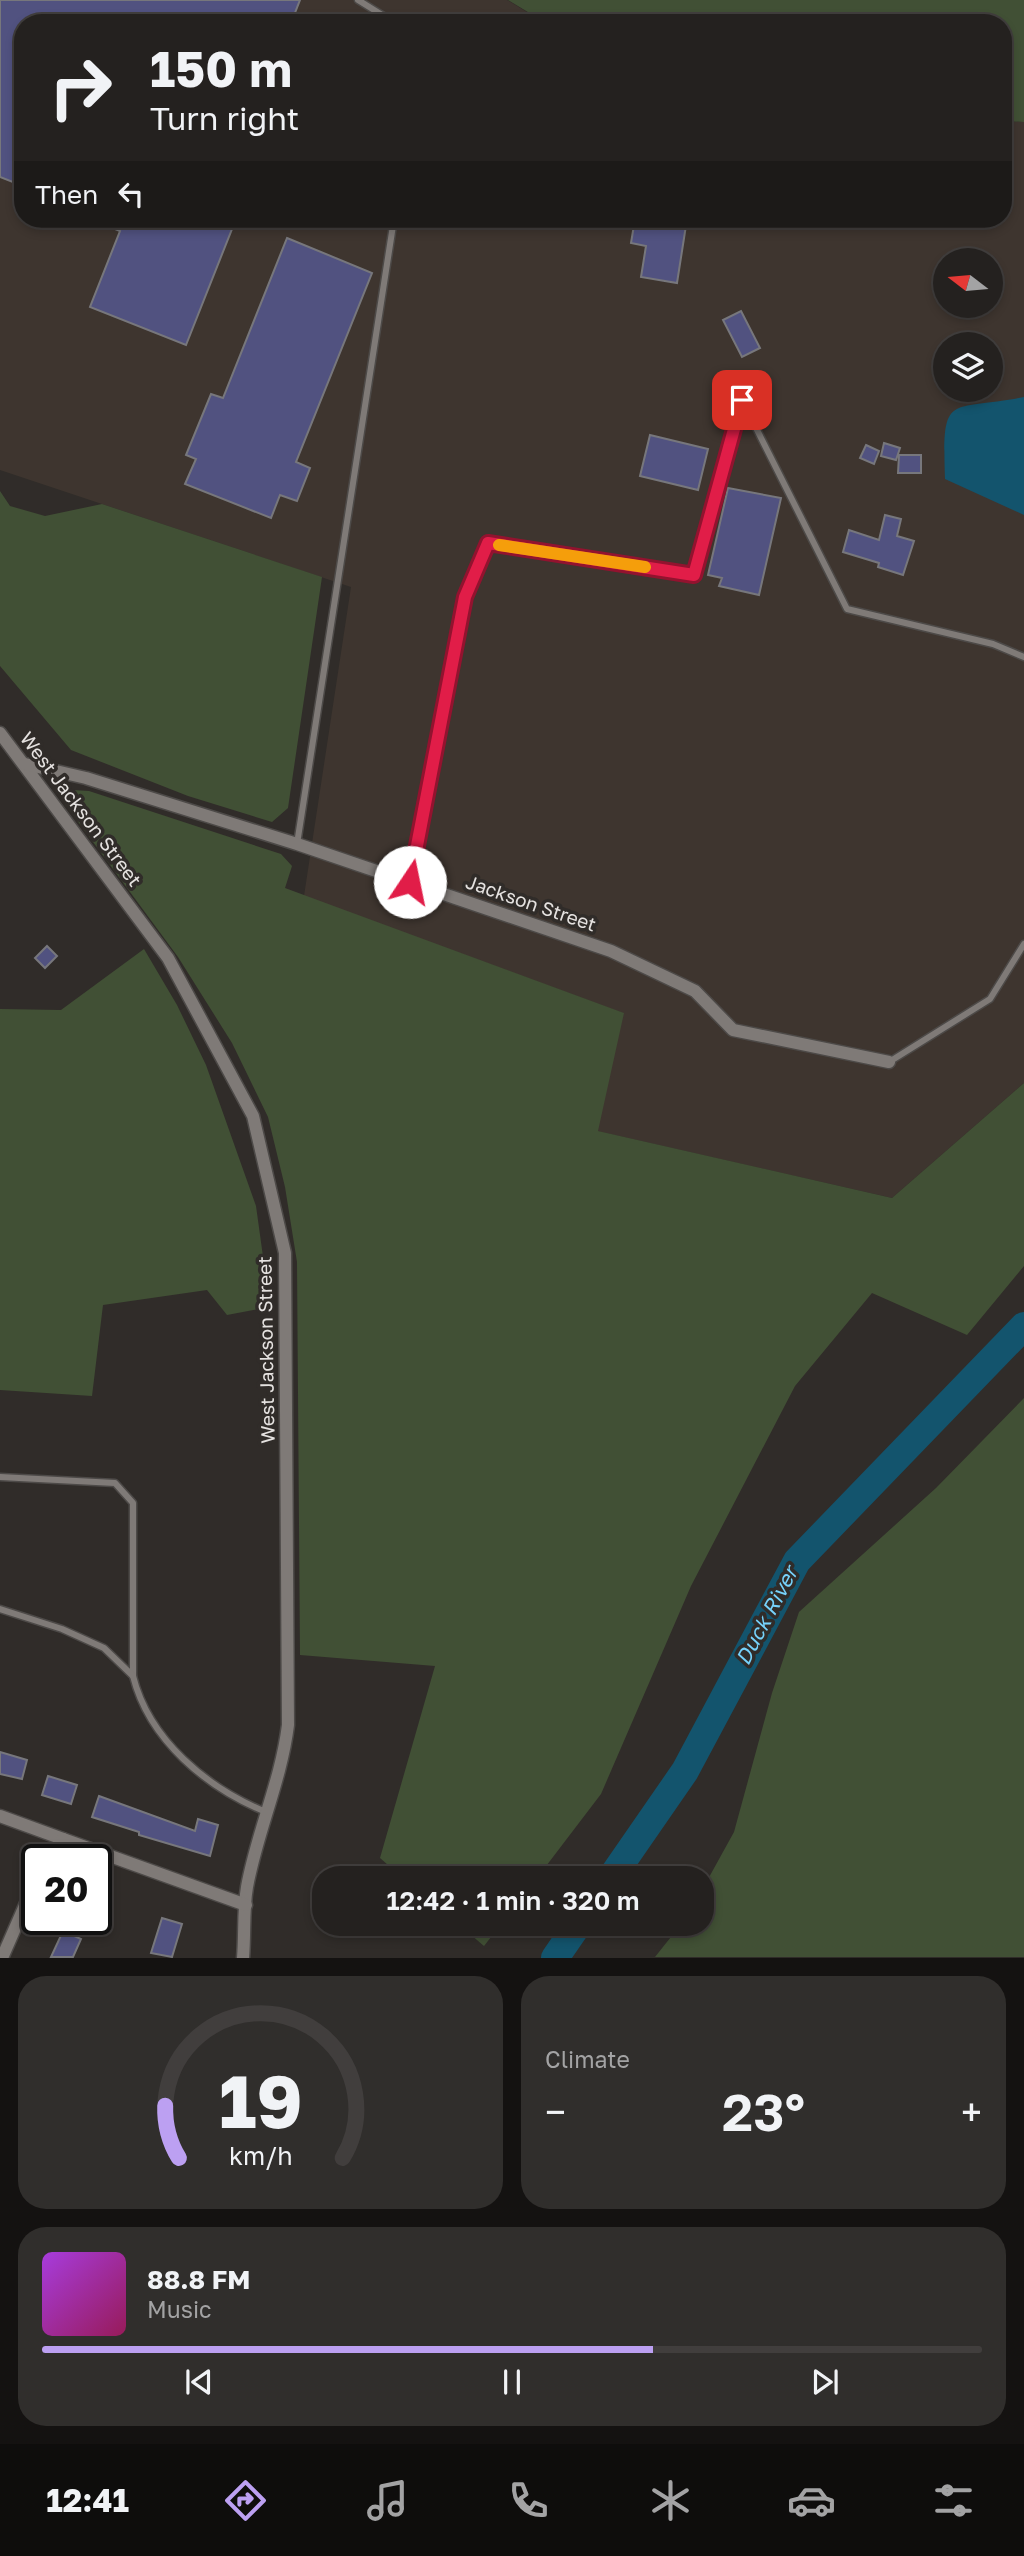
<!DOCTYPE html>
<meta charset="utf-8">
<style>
:root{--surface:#24211f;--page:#302e2c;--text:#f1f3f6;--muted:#a3a3a4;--line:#413e3d;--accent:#bca0f2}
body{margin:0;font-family:"Golos Text",sans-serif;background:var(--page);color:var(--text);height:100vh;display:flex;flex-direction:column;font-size:26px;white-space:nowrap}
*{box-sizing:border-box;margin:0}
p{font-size:23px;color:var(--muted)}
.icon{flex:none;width:38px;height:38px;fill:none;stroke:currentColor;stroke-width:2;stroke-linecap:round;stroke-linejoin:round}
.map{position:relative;height:1958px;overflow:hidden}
.side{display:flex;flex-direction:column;gap:18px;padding:18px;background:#141211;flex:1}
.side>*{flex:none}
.hud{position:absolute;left:14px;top:14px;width:998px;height:214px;border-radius:28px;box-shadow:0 4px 10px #0003,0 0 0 2px var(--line);background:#24211f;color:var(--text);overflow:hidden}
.needle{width:46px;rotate:286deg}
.controls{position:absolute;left:933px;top:248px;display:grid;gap:14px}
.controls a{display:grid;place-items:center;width:70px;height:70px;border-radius:50%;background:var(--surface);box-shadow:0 4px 10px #0003,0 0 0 2px var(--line);font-size:35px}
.speed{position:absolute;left:21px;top:1844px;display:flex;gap:14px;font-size:35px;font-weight:700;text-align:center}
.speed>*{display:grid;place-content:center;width:91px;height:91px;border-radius:50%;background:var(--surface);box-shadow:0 4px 10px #0003,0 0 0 2px var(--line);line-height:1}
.speed .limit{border:4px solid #111;border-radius:10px;background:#fff;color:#111}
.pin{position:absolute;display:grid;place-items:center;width:60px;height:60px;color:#fff;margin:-30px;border-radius:14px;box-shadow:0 4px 10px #0006}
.me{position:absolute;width:77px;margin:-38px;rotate:11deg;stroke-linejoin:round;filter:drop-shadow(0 0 5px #0008)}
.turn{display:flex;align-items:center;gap:24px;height:147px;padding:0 21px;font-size:32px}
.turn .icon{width:91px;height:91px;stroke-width:2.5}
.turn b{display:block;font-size:49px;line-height:60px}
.then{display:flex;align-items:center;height:66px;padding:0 21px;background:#0003;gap:14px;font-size:26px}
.big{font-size:52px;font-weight:600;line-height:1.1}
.side .card{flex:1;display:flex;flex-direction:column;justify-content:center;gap:10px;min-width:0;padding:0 24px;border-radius:28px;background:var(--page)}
.side .dial{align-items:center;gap:0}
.dial svg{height:182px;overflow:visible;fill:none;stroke:var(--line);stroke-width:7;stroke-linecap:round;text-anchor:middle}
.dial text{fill:var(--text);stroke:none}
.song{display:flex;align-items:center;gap:21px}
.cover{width:84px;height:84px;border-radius:10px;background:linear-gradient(135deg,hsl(280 70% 55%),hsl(330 70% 35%))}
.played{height:7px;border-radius:4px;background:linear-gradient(90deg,var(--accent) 65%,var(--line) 65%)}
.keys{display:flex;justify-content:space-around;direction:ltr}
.heat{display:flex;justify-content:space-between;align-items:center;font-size:38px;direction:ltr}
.side .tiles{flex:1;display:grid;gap:18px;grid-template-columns:1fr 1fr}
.card:last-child{grid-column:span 2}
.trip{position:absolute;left:312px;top:1866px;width:402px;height:70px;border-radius:28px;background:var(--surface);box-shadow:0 4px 10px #0003,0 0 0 2px var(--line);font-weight:600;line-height:70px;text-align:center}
.menu{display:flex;height:112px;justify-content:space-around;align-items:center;background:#0e0d0c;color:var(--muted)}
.menu .icon{width:49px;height:49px}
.menu .current{color:var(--accent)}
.menu b{font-size:32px;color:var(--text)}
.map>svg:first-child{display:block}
</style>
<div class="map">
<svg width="1024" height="1958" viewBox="0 0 1024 1958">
<rect width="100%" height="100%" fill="#302c29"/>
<path fill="#3e352f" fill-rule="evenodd" d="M 0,0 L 507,0 L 545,23 L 23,23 L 23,219 L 1003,219 L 1003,121 L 1024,122 L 1024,1083 L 892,1198 L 597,1131 L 623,1013 L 304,896 L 351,587 L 0,470 ZM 945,261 L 990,261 L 990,306 L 945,306 ZM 945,345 L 990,345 L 990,390 L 945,390 Z"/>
<g fill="#415035">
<path d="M 508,0 L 1024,0 L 1024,122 L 1003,121 L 1003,23 L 546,23 Z"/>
<path d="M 0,491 L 10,506 L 45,516 L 102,504 L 322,577 L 288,808 L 272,822 L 188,796 L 71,750 L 0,666 Z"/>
<path d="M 73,790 L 89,791 L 281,854 L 292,866 L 285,888 L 624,1013 L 598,1131 L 892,1198 L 1024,1083 L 1024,1266 L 967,1335 L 872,1293 L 795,1386 L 691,1586 L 601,1794 L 537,1878 L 403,1878 L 380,1858 L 435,1666 L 300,1655 L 297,1262 L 285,1187 L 268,1117 L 232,1043 L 178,957 L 65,804 Z"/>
<path d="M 144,949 L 177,1005 L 206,1065 L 256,1206 L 270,1307 L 227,1315 L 207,1290 L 103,1305 L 92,1396 L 0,1390 L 0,1009 L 61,1010 Z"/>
<path d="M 1024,1398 L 1024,1957 L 655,1957 L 682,1923 L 702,1923 L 702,1890 L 734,1832 L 772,1693 L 799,1612 L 936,1488 Z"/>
<path d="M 457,1923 L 502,1923 L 484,1946 Z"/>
</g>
<path fill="#13546d" d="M 1024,397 L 1024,515 L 945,479 C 942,390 948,412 1024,397 Z"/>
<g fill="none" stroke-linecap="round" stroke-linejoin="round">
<g stroke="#13546d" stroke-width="28">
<path d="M 611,1878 L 685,1771 L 797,1561 L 1024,1326"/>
<path d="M 555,1958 L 579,1923"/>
</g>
</g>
<g fill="#515280" stroke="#77777c" stroke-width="2">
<path d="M 0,0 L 300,0 L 291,23 L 23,23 L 23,186 L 0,177 Z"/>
<path d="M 91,219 L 236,219 L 186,345 L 90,307 L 120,231 Z"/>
<path d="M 635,219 L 687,219 L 677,283 L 641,277 L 646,246 L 631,243 Z"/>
<path d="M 287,238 L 372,273 L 296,462 L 310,468 L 297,501 L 280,495 L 271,518 L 185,484 L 196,459 L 186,455 L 211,394 L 223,398 Z"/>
<path d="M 741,311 L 760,348 L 742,357 L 723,320 Z"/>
<path d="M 650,435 L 708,449 L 698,490 L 640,476 Z"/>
<path d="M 884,443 L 900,448 L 896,460 L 881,456 Z"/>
<path d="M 866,445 L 879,451 L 874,464 L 860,458 Z"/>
<path d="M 899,455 L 921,455 L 921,473 L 898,473 Z"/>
<path d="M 728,488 L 781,498 L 759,595 L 719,586 L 722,578 L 708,575 Z"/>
<path d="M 885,515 L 901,519 L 897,536 L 914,541 L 903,575 L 878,567 L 879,563 L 843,552 L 849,530 L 879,540 Z"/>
<path d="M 47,946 L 57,956 L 45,968 L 35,958 Z"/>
<path d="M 0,1752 L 27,1760 L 22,1779 L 0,1774 Z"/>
<path d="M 48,1776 L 77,1785 L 71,1804 L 42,1795 Z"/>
<path d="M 99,1796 L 195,1831 L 198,1819 L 218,1825 L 210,1856 L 139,1835 L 139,1832 L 92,1817 Z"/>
<path d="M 96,1897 L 111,1902 L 106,1919 L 96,1916 Z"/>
<path d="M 162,1918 L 182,1924 L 172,1957 L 151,1953 Z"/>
<path d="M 63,1931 L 81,1939 L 73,1957 L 51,1957 Z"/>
</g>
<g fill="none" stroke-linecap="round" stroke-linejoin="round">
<defs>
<g id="service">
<path d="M 358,0 L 395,23"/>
<path d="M 742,400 L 847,609 L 993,644 L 1024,657"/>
<path d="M 297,844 L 394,219"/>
<path d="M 409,882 L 465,597 L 488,543 L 694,575 L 742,400"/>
<path d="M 889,1062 L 990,999 L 1024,944"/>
<path d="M 0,1477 L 115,1483 L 133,1503 L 133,1676 C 149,1740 207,1788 266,1812"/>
<path d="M 0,1609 L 62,1629 L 104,1648 L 133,1676"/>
</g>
<g id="minor">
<path d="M 0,733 L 168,958 L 253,1116 L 285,1253 L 288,1725 C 281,1781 257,1832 247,1887 C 243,1910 245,1934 243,1958"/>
<path d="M 25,764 L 86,778 L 297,844 L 611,951 L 695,991 L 733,1030 L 889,1062"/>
<path d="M 0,1816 L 63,1839"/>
<path d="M 46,1860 L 63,1839 L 246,1905"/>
<path d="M 2,1958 L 37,1878"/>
</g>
</defs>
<use href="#service" stroke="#4d4a48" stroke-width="9"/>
<use href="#minor" stroke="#4d4a48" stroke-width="15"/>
<use href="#service" stroke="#7f7a77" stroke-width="6"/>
<use href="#minor" stroke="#7f7a77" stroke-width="12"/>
</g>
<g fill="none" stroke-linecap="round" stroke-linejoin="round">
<defs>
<path id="route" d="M 410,882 L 465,597 L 488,543 L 694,575 L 742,400"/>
</defs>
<use href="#route" stroke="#92132f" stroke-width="18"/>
<use href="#route" stroke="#e11d48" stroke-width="12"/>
<path stroke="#f59e0b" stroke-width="12" d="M 499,545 L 645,567"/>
</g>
<g text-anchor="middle" stroke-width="7" stroke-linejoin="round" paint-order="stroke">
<g font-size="19" fill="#e5e2e0" stroke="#302c29">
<text transform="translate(81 809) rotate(53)" y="7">West Jackson Street</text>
<text transform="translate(531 903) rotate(19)" y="7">Jackson Street</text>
<text transform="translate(266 1350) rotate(-91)" y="7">West Jackson Street</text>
</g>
<g font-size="21" font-style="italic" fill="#76d2fb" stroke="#302c29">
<text transform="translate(767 1616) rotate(-62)" y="7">Duck River</text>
</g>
</g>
</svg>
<div class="controls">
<a><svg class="needle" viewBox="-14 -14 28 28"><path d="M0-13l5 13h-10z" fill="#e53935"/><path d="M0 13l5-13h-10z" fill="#a3a3a4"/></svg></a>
<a><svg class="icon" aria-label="layers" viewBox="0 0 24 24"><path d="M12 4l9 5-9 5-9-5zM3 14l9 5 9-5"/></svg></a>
</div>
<div class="speed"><div class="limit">20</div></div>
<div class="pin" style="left:742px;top:400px;background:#d93025"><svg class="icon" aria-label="arrive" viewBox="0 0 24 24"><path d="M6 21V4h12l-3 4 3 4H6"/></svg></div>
<svg class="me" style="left:410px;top:882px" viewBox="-20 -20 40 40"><circle r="19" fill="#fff"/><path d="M0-13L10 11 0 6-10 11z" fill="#e11d48"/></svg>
<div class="trip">12:42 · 1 min · 320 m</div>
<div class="hud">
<div class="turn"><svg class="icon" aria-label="right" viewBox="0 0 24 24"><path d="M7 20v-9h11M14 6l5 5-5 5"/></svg><div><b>150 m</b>Turn right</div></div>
<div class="then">Then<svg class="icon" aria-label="left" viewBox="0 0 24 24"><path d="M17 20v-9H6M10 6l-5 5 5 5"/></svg></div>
</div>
</div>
<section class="side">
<div class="tiles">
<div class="card dial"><svg viewBox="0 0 100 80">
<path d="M14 69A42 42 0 1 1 86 69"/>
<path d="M14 69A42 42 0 0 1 8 46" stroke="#bca0f2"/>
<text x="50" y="56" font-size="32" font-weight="700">19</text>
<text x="50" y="72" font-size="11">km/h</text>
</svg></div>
<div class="card"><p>Climate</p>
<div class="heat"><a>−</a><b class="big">23°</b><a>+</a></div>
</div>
<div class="card">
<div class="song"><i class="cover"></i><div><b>88.8 FM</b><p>Music</p></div></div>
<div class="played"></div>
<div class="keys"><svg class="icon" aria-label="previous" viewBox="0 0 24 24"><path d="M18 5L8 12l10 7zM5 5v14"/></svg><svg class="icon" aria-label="pause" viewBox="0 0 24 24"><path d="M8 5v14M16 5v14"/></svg><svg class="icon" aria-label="next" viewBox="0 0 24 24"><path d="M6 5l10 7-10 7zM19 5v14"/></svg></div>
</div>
</div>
</section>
<nav class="menu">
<b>12:41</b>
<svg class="icon current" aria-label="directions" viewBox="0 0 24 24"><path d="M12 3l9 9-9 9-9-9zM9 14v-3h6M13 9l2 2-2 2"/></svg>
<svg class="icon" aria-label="music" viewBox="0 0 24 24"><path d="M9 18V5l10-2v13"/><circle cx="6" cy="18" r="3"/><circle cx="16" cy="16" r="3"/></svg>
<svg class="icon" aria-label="phone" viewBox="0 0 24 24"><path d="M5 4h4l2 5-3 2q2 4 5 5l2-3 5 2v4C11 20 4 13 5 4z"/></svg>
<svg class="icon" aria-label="climate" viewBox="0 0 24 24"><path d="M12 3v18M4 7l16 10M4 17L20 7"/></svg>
<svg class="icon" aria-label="car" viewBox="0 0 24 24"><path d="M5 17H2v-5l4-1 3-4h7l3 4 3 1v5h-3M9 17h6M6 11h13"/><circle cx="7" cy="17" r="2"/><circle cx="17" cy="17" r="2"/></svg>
<svg class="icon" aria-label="filters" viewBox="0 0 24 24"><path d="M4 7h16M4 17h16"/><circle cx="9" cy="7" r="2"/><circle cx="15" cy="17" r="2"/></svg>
</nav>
